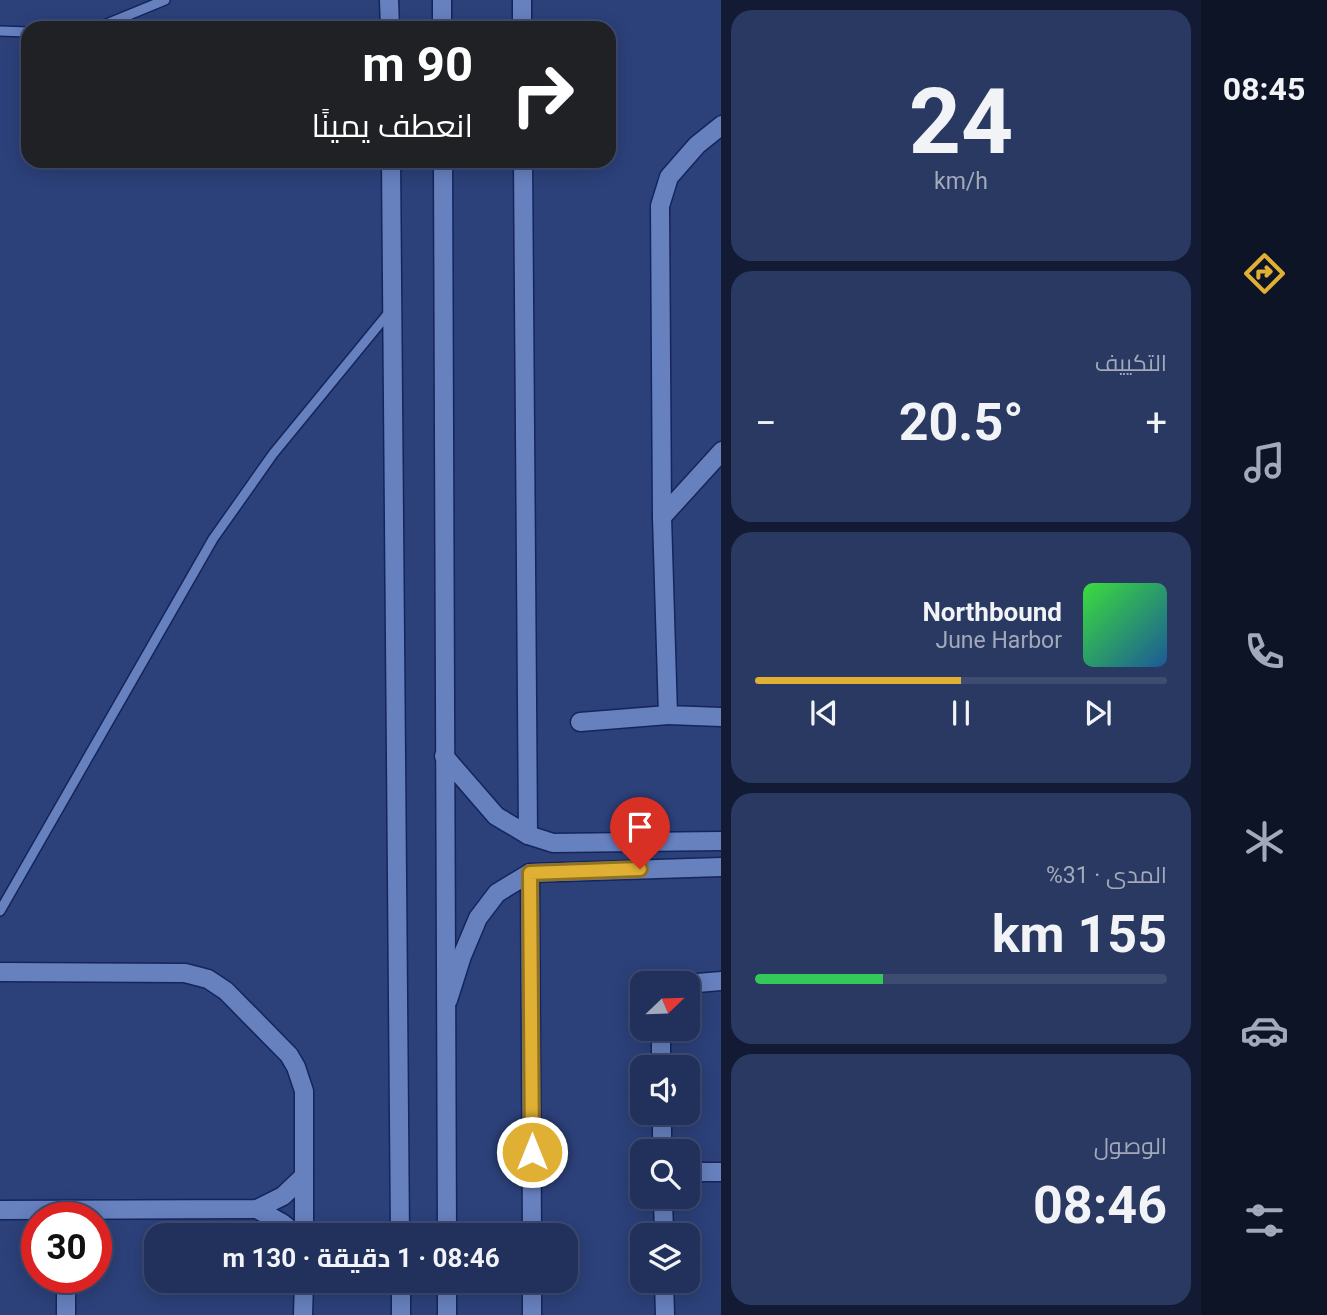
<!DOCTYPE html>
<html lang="ar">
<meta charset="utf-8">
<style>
:root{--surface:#21315c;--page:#293962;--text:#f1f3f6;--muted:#a2a9bb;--line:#3e4c72;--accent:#dfb034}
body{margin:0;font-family:Roboto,Cairo,sans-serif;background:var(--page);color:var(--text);direction:rtl;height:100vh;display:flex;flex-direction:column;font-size:26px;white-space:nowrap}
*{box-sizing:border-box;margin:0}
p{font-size:23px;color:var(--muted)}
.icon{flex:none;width:38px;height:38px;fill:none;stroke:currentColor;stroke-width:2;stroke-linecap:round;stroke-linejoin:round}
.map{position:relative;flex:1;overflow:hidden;direction:ltr}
.details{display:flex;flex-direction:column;gap:10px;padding:10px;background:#121b33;width:480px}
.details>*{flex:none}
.banner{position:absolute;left:21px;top:21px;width:595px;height:147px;border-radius:21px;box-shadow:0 4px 18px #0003,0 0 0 2px var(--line);direction:rtl;background:#202124;color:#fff;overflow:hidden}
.needle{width:46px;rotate:67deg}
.tools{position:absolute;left:630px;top:971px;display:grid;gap:14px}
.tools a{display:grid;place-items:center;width:70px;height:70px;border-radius:14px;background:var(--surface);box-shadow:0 4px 18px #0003,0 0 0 2px var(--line);font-size:35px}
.speed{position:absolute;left:21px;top:1202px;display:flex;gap:14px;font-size:35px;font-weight:700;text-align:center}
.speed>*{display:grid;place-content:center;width:91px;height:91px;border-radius:50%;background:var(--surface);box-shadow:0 4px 18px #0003,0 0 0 2px var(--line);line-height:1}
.speed .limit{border:10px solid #d22;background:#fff;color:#111}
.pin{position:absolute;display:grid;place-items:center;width:60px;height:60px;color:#fff;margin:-72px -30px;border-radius:50% 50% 50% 0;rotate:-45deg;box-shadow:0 0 7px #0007}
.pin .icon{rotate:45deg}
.me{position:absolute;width:77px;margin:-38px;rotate:0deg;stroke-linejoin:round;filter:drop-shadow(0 0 5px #0008)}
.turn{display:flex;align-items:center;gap:24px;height:147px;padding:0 28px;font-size:32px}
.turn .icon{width:91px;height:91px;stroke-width:2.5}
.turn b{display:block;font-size:49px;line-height:60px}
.big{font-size:52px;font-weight:700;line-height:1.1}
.details .tile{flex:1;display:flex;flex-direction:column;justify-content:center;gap:10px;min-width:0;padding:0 24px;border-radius:21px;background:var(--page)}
.details .dial{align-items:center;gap:0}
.dial b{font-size:91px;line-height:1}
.song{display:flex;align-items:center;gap:21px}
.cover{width:84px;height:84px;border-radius:10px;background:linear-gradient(135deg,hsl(120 70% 55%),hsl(210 70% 35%))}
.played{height:7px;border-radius:4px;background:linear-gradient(90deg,var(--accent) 50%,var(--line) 50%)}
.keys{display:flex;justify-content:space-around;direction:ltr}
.heat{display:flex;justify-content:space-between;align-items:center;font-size:38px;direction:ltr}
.charge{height:10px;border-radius:5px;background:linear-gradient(90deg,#34c759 31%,var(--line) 0)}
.trip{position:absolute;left:144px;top:1223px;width:434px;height:70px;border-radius:21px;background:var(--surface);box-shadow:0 4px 18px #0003,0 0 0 2px var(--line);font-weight:700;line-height:70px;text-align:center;direction:rtl}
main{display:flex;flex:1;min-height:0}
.tabs{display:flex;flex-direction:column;width:126px;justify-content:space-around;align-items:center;background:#0d1425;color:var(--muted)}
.tabs .icon{width:49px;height:49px}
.tabs .selected{color:var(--accent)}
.tabs b{font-size:32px;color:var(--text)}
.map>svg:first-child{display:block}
</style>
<main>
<nav class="tabs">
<b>08:45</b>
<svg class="icon selected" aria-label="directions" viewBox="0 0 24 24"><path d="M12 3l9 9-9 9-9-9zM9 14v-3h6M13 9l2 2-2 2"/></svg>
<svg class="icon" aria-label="music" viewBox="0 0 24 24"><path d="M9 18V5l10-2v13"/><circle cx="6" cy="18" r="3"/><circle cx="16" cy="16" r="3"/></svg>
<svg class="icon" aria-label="phone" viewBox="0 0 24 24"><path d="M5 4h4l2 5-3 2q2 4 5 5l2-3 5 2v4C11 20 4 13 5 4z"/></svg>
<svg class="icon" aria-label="climate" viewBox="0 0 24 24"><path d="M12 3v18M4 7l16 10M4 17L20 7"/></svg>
<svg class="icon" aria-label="car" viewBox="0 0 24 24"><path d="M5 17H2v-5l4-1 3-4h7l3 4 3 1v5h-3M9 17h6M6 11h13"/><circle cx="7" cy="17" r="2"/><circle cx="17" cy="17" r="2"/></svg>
<svg class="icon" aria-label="filters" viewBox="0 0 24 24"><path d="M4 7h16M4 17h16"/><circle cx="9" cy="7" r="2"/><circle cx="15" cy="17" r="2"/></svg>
</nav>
<section class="details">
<div class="tile dial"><b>24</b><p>km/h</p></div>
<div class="tile"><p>التكييف</p>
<div class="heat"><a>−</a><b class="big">20.5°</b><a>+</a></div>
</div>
<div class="tile">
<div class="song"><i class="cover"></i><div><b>Northbound</b><p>June Harbor</p></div></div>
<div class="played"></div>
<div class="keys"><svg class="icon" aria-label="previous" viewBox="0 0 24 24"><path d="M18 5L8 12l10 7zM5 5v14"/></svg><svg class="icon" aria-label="pause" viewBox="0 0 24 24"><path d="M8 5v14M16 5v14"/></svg><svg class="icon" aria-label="next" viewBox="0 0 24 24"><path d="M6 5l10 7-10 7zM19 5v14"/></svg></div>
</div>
<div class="tile"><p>المدى · 31%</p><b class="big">155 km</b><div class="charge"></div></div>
<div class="tile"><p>الوصول</p><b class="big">08:46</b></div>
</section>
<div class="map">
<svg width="722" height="1315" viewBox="0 0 722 1315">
<rect width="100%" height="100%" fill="#2c417a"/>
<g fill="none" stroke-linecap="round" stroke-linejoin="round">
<defs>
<g id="service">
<path d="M 97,28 L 165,0"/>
<path d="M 0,31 L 28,32"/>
<path d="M 0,911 L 213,539 L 273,454 L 391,310"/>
</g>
<g id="minor">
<path d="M 522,0 L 522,28"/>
<path d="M 722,125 L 697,145 L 669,177 L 660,206 L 662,517 L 668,715 L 722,717"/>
<path d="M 523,161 L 528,835"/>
<path d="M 662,517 L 722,451"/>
<path d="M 580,722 L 668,715"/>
<path d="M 444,756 L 496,816 L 528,835 L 553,843 L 722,841"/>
<path d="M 530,873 L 532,1236"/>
<path d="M 0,972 L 185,973 L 208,979 L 226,991 L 289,1055 L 296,1067 L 304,1091 L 304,1236"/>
<path d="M 686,984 L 722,981"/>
<path d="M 448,1000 L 462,956 L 478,918 L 497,893 L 530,873 L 722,867"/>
<path d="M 661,1029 L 661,1068"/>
<path d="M 662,1113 L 662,1152"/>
<path d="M 688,1172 L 722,1172"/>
<path d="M 663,1197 L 664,1236"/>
<path d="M 257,1209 L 282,1223 L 298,1236"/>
<path d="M 0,1210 L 257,1209 L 283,1196 L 304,1176"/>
<path d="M 66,1278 L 66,1315"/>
<path d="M 532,1281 L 532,1315"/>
<path d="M 664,1281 L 665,1315"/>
<path d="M 303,1315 L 304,1281"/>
</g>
<g id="tertiary">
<path d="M 389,0 L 390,28"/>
<path d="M 442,0 L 442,28"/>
<path d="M 391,161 L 400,1236"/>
<path d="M 443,161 L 447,1236"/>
<path d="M 401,1281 L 401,1315"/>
<path d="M 447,1281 L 447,1315"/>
</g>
</defs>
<use href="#service" stroke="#14255c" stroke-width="12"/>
<use href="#minor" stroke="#14255c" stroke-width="21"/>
<use href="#tertiary" stroke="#14255c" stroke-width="21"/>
<use href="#service" stroke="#6781bf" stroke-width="9"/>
<use href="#minor" stroke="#6781bf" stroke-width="18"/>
<use href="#tertiary" stroke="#6781bf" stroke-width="18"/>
</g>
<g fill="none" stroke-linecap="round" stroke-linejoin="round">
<defs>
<path id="route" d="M 532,1152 L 530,873 L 640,869"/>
</defs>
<use href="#route" stroke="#917222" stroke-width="18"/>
<use href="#route" stroke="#dfb034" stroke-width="12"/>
</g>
</svg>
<div class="tools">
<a><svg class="needle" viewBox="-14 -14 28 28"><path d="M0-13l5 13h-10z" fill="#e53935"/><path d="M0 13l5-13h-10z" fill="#a2a9bb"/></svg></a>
<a><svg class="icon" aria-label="sound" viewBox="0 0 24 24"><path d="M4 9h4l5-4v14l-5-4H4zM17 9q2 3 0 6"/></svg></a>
<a><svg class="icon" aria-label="search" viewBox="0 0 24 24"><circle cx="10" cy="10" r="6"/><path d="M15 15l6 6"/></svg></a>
<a><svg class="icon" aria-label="layers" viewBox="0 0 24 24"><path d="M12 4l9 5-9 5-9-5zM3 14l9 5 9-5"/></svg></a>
</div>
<div class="speed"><div class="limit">30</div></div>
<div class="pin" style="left:640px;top:869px;background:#d93025"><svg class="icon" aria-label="arrive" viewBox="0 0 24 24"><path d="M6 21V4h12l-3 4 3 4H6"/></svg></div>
<svg class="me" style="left:532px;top:1152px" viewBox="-20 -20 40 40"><circle r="17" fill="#dfb034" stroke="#fff" stroke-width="3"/><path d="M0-11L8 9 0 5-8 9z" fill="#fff"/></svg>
<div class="trip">08:46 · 1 دقيقة · 130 m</div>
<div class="banner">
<div class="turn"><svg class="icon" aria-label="right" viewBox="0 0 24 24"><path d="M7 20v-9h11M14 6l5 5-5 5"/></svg><div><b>90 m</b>انعطف يمينًا</div></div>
</div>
</div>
</main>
